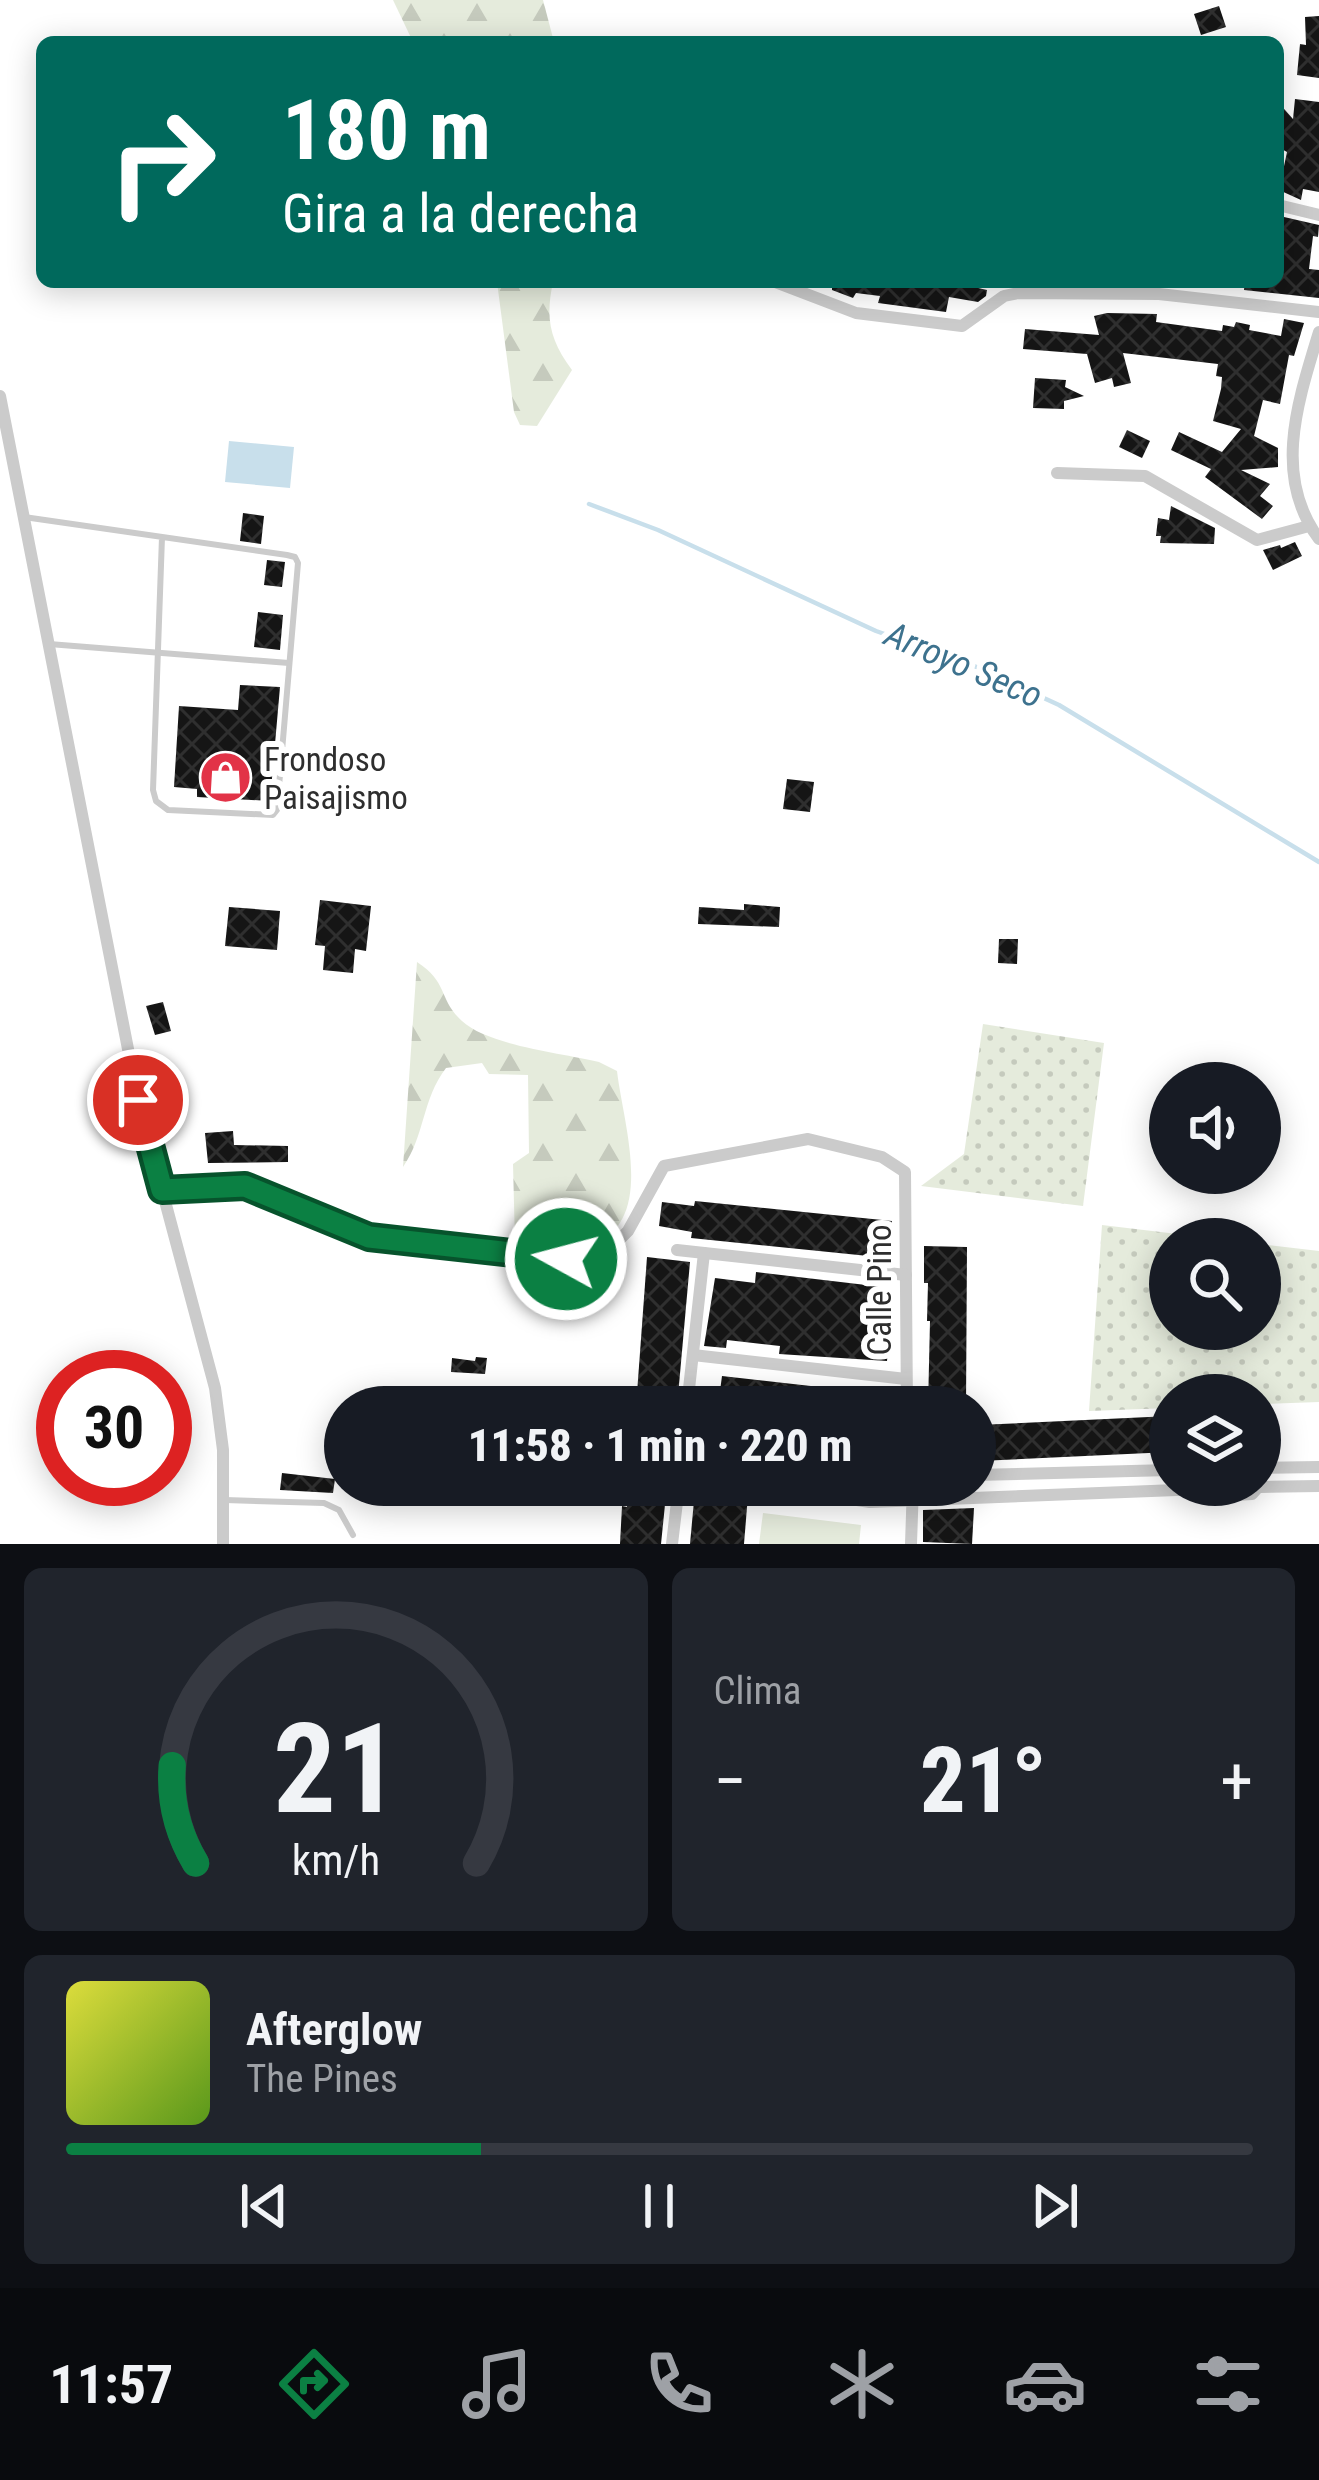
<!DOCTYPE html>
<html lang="es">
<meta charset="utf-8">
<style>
:root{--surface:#171b24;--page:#20242c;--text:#f1f3f6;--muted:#9ea1a6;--line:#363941;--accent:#0b8043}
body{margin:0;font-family:"Roboto Condensed",sans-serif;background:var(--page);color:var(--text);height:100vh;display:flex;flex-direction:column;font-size:45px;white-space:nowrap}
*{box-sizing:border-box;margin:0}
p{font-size:39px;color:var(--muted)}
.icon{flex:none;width:66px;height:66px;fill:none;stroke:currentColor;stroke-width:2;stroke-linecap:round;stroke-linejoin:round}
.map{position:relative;height:1544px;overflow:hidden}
.panel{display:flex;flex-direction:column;gap:24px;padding:24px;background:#0d0f14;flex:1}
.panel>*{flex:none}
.hud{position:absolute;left:36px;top:36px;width:1248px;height:252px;border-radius:18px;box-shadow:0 6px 30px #0003;background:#00695c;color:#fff;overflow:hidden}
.controls{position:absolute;left:1149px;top:1062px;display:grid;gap:24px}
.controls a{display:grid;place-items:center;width:132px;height:132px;border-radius:50%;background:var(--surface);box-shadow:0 6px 30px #0003;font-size:60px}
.speed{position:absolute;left:36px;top:1350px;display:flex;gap:24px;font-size:60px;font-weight:700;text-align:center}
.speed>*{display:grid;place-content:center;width:156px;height:156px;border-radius:50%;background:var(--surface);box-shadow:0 6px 30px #0003;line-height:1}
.speed .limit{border:18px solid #d22;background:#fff;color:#111}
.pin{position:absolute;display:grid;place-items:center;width:102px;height:102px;color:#fff;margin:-51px;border:6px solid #fff;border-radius:50%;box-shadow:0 3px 12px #0007}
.me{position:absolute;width:132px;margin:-66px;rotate:277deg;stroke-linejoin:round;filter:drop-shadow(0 0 9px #0008)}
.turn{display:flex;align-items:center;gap:42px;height:252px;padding:0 48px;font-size:54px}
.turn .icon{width:156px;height:156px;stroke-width:2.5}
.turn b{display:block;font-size:84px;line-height:102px}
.big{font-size:90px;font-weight:800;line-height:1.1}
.panel .widget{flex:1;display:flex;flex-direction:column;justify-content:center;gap:18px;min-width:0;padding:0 42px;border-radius:18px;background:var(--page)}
.panel .dial{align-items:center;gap:0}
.dial svg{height:312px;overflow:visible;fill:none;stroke:var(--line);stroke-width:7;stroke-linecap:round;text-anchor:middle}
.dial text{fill:var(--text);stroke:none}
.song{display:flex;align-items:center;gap:36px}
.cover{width:144px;height:144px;border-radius:18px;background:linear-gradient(135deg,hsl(60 70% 55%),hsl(90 70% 35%))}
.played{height:12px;border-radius:6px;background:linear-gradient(90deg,var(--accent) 35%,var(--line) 35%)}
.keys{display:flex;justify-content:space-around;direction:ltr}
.heat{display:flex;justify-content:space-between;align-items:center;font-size:66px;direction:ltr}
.panel .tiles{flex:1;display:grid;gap:24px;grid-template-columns:1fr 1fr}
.widget:last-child{grid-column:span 2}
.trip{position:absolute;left:324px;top:1386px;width:672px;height:120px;border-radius:60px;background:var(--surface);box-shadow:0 6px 30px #0003;font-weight:800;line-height:120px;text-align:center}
.tabs{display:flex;height:192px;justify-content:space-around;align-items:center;background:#090b0e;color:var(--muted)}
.tabs .icon{width:84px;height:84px}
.tabs .current{color:var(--accent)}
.tabs b{font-size:54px;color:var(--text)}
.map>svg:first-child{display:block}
</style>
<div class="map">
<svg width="1319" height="1544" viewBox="0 0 1319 1544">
<defs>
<pattern id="grass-dots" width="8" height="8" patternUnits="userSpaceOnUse" patternTransform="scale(3)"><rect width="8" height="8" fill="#e5ebdc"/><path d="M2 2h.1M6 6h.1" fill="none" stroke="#c5cabd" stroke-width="1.8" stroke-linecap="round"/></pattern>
<pattern id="forest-firs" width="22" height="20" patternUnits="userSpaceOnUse" patternTransform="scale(3)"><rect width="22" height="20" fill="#e5ebdc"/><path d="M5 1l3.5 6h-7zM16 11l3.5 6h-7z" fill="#c5cabd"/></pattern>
<pattern id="building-cross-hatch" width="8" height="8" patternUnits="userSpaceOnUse" patternTransform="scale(3)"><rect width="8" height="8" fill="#151515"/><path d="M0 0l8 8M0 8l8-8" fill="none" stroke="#2f2f2f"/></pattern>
</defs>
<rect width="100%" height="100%" fill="#fff"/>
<g fill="url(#grass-dots)">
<path d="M 983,1024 L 1104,1043 L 1083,1206 L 921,1186 L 964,1154 Z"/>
<path d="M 1102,1225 L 1219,1239 L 1170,1239 L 1170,1329 L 1260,1329 L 1260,1244 L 1319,1251 L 1319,1402 L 1260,1404 L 1260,1395 L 1170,1395 L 1170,1408 L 1089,1411 Z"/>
</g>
<g fill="url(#forest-firs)">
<path d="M 393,0 L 543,0 L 554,42 L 413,42 Z"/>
<path d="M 497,282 L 553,282 C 545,319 550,340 572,370 L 537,426 L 520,425 L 514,412 Z"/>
<path d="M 417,962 C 449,983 438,999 462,1021 C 489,1046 563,1053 599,1062 L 617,1071 C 623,1124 658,1225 589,1245 C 564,1253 540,1250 515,1244 L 513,1164 L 529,1153 L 528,1075 L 489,1074 L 482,1063 L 446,1068 C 422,1099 425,1136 403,1167 Z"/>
</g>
<path fill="#e5ebdc" d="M 763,1513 L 861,1525 L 859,1544 L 759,1544 Z"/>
<path fill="#c8dfeb" d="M 229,441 L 294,447 L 290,488 L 225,482 Z"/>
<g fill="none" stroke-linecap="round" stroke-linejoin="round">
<path stroke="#c8dfeb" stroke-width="4.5" d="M 589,504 L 658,530 L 876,631 L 972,665 L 1059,705 L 1319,862"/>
</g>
<g fill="url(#building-cross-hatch)">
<path d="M 1219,6 L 1226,27 L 1201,35 L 1194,14 Z"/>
<path d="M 1319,16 L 1319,78 L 1297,75 L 1300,44 L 1306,45 L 1305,17 Z"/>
<path d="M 1295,99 L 1319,102 L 1319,192 L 1303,189 L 1301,200 L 1279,190 L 1287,152 L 1278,147 L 1278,102 L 1293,119 Z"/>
<path d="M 1284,217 L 1319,225 L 1318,237 L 1313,236 L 1309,269 L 1319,270 L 1319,298 L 1244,290 L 1245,282 L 1278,282 L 1278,228 L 1282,228 Z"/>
<path d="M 832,282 L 952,282 L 987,290 L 986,296 L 978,302 L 949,297 L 946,312 L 878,303 L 880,296 L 856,293 L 853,298 L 832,290 Z"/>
<path d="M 1107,313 L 1157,314 L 1156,322 L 1222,331 L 1223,325 L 1234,327 L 1236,322 L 1250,325 L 1249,330 L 1281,336 L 1284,319 L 1304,323 L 1294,356 L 1289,355 L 1280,404 L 1263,400 L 1254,436 L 1278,448 L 1278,467 L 1241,470 L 1270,484 L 1260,496 L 1273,506 L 1262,519 L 1205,477 L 1211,469 L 1171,450 L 1179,432 L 1222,452 L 1241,429 L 1213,421 L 1221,389 L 1222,377 L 1216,376 L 1218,364 L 1123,353 L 1131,383 L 1114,387 L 1112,378 L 1095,383 L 1087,354 L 1023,349 L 1025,329 L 1099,335 L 1094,316 Z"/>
<path d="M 1035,378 L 1066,380 L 1065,387 L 1084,396 L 1064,401 L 1064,409 L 1033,408 Z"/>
<path d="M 1127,430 L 1150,441 L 1142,458 L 1119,447 Z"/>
<path d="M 1171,506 L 1215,528 L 1214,544 L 1160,543 L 1161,536 L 1156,536 L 1158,518 L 1169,520 Z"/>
<path d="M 243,513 L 264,516 L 261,544 L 240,541 Z"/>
<path d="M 1295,542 L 1302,556 L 1273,570 L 1263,550 L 1280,545 L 1281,548 Z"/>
<path d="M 267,560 L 285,562 L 282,587 L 264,585 Z"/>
<path d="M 258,612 L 283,615 L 280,650 L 254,647 Z"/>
<path d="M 240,685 L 280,687 L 270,801 L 197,797 L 197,789 L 174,787 L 179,706 L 238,710 Z"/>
<path d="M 787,779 L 814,782 L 810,812 L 783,809 Z"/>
<path d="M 320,900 L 371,906 L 366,951 L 355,949 L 353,973 L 323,970 L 325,946 L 315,945 Z"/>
<path d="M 744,904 L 780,907 L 779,927 L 698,924 L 699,907 L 744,910 Z"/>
<path d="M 229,907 L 280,911 L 277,950 L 225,946 Z"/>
<path d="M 999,939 L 1018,939 L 1017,964 L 998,963 Z"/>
<path d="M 163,1002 L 171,1031 L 155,1035 L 146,1006 Z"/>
<path d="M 233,1131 L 234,1145 L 288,1146 L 288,1162 L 208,1163 L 205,1133 Z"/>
<path d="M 695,1201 L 892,1221 L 888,1258 L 691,1238 L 692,1232 L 659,1226 L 662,1202 L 694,1206 Z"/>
<path d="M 924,1246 L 967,1247 L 966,1407 L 928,1407 L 930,1321 L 927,1321 L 928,1283 L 924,1283 Z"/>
<path d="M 647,1257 L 690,1262 L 677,1407 L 636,1407 Z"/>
<path d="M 756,1272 L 883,1287 L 878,1327 L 890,1328 L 887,1361 L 779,1354 L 780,1346 L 727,1340 L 726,1348 L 704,1346 L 715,1278 L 755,1283 Z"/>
<path d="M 476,1357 L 487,1358 L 485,1374 L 451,1372 L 452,1358 L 475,1361 Z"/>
<path d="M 722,1376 L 882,1394 L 881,1407 L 698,1407 L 700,1389 L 720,1391 Z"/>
<path d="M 1170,1416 L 1170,1452 L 979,1461 L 978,1425 Z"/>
<path d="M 282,1473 L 335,1479 L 333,1493 L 280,1490 Z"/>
<path d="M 630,1485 L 667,1485 L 661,1544 L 620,1544 L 622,1506 L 627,1507 Z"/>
<path d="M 695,1490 L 748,1495 L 744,1544 L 690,1544 Z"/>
<path d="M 974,1508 L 972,1544 L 923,1542 L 923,1510 Z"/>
</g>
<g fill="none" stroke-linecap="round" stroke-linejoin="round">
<g stroke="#cbcbcb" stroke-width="6">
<path d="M 24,517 L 287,555 L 295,557 L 298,563 L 277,810 L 273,815 L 168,810 L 156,801 L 153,790 L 162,537"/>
<path d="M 49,644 L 289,663"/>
<path d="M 225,1500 L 324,1503 L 339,1510 L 353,1535"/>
</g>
<g stroke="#cbcbcb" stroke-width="12">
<path d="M 1278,205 L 1319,215"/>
<path d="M 775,282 L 856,313 L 962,326 L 1004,296 L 1018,293 L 1159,294 L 1319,312"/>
<path d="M 1319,332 C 1298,401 1272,476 1319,539"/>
<path d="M 0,396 L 138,1100 L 215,1388 L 223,1450 L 223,1544"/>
<path d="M 1057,473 L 1145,476 L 1257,540 L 1309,526"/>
<path d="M 162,1190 L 245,1186 L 349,1232 L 369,1237 L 566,1259 L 585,1255 L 619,1240 L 628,1231 L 664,1166 L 808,1139 L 882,1157 L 905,1172 L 907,1407"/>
<path d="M 677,1250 L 906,1275"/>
<path d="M 693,1355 L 906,1379"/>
<path d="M 687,1407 L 704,1253"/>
<path d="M 1260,1468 L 1319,1467"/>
<path d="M 975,1475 L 1170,1470"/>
<path d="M 761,1485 L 870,1502 L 1228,1488"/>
<path d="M 1226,1485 L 1236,1495 L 1252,1494 L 1261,1484 L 1260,1468"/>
<path d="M 1260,1487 L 1319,1486"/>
<path d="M 871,1501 L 897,1485"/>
<path d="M 672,1544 L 679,1485"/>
<path d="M 911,1544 L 913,1485"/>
</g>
</g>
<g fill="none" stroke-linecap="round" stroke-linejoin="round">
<defs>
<path id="route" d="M 138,1100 L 162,1190 L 245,1186 L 369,1237 L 566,1259"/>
</defs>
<use href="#route" stroke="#07532c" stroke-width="30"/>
<use href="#route" stroke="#0b8043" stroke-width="21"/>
</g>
<defs>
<symbol id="shop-disc" viewBox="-11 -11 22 22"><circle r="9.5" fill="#e23347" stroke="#fff"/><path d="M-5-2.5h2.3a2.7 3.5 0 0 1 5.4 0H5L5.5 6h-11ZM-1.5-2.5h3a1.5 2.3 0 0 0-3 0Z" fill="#fff"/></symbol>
</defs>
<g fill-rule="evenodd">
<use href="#shop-disc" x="196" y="748" width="59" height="59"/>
</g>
<g text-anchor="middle" stroke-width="12" stroke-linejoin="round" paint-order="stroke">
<g font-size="33" fill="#2e2e2e" stroke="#fff" text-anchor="start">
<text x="264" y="771">Frondoso<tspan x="264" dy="38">Paisajismo</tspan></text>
</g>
<g font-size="33" fill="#2e2e2e" stroke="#fff">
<text transform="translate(879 1290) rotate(-90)" y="12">Calle Pino</text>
</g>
<g font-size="36" font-style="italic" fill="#3d728e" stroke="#fff">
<text transform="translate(964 664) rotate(23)" y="13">Arroyo Seco</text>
</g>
</g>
</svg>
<div class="controls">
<a><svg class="icon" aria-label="sound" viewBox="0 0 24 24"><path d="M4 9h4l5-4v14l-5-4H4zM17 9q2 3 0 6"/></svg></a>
<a><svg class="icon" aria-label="search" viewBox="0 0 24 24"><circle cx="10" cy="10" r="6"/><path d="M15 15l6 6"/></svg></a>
<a><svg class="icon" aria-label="layers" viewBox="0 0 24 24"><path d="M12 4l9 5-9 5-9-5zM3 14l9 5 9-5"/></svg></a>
</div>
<div class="speed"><div class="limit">30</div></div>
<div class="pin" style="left:138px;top:1100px;background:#d93025"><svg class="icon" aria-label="arrive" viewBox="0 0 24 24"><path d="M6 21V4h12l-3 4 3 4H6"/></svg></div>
<svg class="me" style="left:566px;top:1259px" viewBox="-20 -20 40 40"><circle r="17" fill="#0b8043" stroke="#fff" stroke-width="3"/><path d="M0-11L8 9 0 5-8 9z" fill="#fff"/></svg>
<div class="trip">11:58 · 1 min · 220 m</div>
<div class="hud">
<div class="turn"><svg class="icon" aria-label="right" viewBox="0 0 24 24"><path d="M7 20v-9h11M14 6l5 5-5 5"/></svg><div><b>180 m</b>Gira a la derecha</div></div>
</div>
</div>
<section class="panel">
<div class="tiles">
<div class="widget dial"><svg viewBox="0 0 100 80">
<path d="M14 69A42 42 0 1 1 86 69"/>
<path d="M14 69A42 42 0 0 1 8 44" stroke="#0b8043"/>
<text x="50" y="56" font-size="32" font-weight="700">21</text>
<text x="50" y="72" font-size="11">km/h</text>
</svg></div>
<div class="widget"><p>Clima</p>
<div class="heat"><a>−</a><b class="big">21°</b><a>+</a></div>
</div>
<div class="widget">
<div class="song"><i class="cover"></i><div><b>Afterglow</b><p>The Pines</p></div></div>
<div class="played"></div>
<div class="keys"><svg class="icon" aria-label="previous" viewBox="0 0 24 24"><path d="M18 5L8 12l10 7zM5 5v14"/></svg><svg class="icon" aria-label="pause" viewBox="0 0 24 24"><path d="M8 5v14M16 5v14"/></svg><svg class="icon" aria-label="next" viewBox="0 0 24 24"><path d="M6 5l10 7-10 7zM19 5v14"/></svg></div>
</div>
</div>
</section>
<nav class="tabs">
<b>11:57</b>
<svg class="icon current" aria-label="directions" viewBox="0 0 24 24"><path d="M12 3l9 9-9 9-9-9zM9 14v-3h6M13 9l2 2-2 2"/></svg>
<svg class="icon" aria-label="music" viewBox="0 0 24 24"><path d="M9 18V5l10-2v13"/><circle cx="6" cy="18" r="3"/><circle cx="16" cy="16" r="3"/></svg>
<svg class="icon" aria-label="phone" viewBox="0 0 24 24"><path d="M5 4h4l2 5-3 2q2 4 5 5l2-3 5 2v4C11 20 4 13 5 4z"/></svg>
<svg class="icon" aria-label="climate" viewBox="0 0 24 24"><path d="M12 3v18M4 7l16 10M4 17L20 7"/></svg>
<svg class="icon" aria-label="car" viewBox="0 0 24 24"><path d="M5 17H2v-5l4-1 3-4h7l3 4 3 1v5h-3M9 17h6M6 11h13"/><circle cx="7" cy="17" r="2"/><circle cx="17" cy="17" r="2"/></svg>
<svg class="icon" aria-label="filters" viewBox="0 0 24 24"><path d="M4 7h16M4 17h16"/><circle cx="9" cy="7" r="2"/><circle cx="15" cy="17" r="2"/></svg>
</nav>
